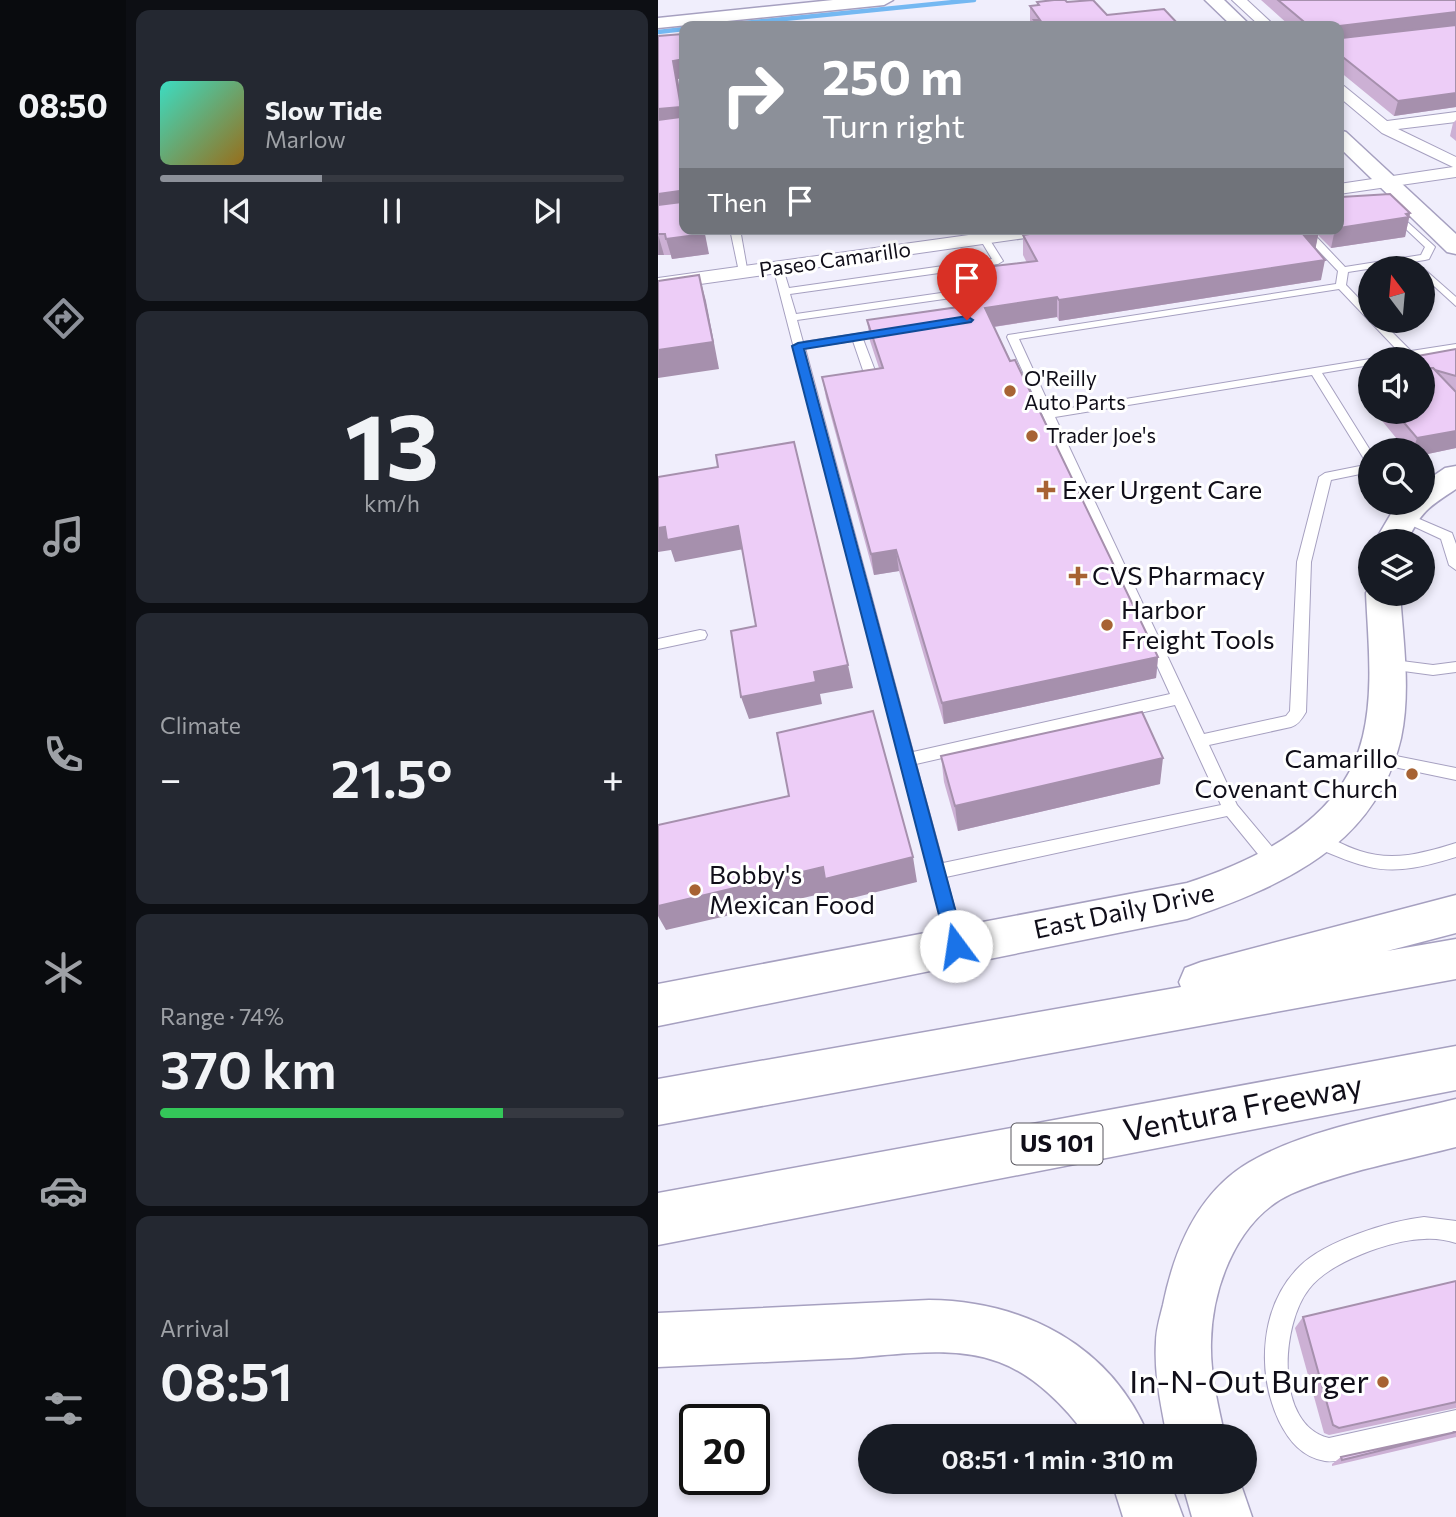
<!DOCTYPE html>
<meta charset="utf-8">
<style>
:root{--surface:#171b24;--page:#242831;--text:#f1f3f6;--muted:#9ea1a6;--line:#363941;--accent:#8c9099}
body{margin:0;font-family:Commissioner,sans-serif;background:var(--page);color:var(--text);height:100vh;display:flex;flex-direction:column;font-size:26px;white-space:nowrap}
*{box-sizing:border-box;margin:0}
p{font-size:23px;color:var(--muted)}
.icon{flex:none;width:38px;height:38px;fill:none;stroke:currentColor;stroke-width:2;stroke-linecap:round;stroke-linejoin:round}
.map{position:relative;flex:1;overflow:hidden}
.drawer{display:flex;flex-direction:column;gap:10px;padding:10px;background:#0d0f14;width:532px}
.drawer>*{flex:none}
.hud{position:absolute;left:21px;top:21px;width:665px;height:214px;border-radius:14px;box-shadow:0 4px 10px #0003;background:#8c9099;color:#fff;overflow:hidden}
.needle{width:46px;rotate:344deg}
.tools{position:absolute;left:700px;top:256px;display:grid;gap:14px}
.tools a{display:grid;place-items:center;width:77px;height:77px;border-radius:50%;background:var(--surface);box-shadow:0 4px 10px #0003;font-size:35px}
.speed{position:absolute;left:21px;top:1404px;display:flex;gap:14px;font-size:35px;font-weight:700;text-align:center}
.speed>*{display:grid;place-content:center;width:91px;height:91px;border-radius:50%;background:var(--surface);box-shadow:0 4px 10px #0003;line-height:1}
.speed .limit{border:4px solid #111;border-radius:10px;background:#fff;color:#111}
.pin{position:absolute;display:grid;place-items:center;width:60px;height:60px;color:#fff;margin:-72px -30px;border-radius:50% 50% 50% 0;rotate:-45deg;box-shadow:0 0 7px #0007}
.pin .icon{rotate:45deg}
.me{position:absolute;width:77px;margin:-38px;rotate:346deg;stroke-linejoin:round;filter:drop-shadow(0 0 5px #0008)}
.turn{display:flex;align-items:center;gap:24px;height:147px;padding:0 28px;font-size:32px}
.turn .icon{width:91px;height:91px;stroke-width:2.5}
.turn b{display:block;font-size:49px;line-height:60px}
.then{display:flex;align-items:center;height:66px;padding:0 28px;background:#0003;gap:14px;font-size:26px}
.big{font-size:52px;font-weight:600;line-height:1.1}
.drawer .card{flex:1;display:flex;flex-direction:column;justify-content:center;gap:10px;min-width:0;padding:0 24px;border-radius:14px;background:var(--page)}
.drawer .dial{align-items:center;gap:0}
.dial b{font-size:91px;line-height:1}
.song{display:flex;align-items:center;gap:21px}
.cover{width:84px;height:84px;border-radius:10px;background:linear-gradient(135deg,hsl(170 70% 55%),hsl(40 70% 35%))}
.played{height:7px;border-radius:4px;background:linear-gradient(90deg,var(--accent) 35%,var(--line) 35%)}
.keys{display:flex;justify-content:space-around;direction:ltr}
.heat{display:flex;justify-content:space-between;align-items:center;font-size:38px;direction:ltr}
.charge{height:10px;border-radius:5px;background:linear-gradient(90deg,#34c759 74%,var(--line) 0)}
.trip{position:absolute;left:200px;top:1424px;width:399px;height:70px;border-radius:35px;background:var(--surface);box-shadow:0 4px 10px #0003;font-weight:600;line-height:70px;text-align:center}
main{display:flex;flex:1;min-height:0}
.menu{display:flex;flex-direction:column;width:126px;justify-content:space-around;align-items:center;background:#090b0e;color:var(--muted)}
.menu .icon{width:49px;height:49px}
.menu .selected{color:var(--accent)}
.menu b{font-size:32px;color:var(--text)}
.map>svg:first-child{display:block}
</style>
<main>
<nav class="menu">
<b>08:50</b>
<svg class="icon selected" aria-label="directions" viewBox="0 0 24 24"><path d="M12 3l9 9-9 9-9-9zM9 14v-3h6M13 9l2 2-2 2"/></svg>
<svg class="icon" aria-label="music" viewBox="0 0 24 24"><path d="M9 18V5l10-2v13"/><circle cx="6" cy="18" r="3"/><circle cx="16" cy="16" r="3"/></svg>
<svg class="icon" aria-label="phone" viewBox="0 0 24 24"><path d="M5 4h4l2 5-3 2q2 4 5 5l2-3 5 2v4C11 20 4 13 5 4z"/></svg>
<svg class="icon" aria-label="climate" viewBox="0 0 24 24"><path d="M12 3v18M4 7l16 10M4 17L20 7"/></svg>
<svg class="icon" aria-label="car" viewBox="0 0 24 24"><path d="M5 17H2v-5l4-1 3-4h7l3 4 3 1v5h-3M9 17h6M6 11h13"/><circle cx="7" cy="17" r="2"/><circle cx="17" cy="17" r="2"/></svg>
<svg class="icon" aria-label="filters" viewBox="0 0 24 24"><path d="M4 7h16M4 17h16"/><circle cx="9" cy="7" r="2"/><circle cx="15" cy="17" r="2"/></svg>
</nav>
<section class="drawer">
<div class="card">
<div class="song"><i class="cover"></i><div><b>Slow Tide</b><p>Marlow</p></div></div>
<div class="played"></div>
<div class="keys"><svg class="icon" aria-label="previous" viewBox="0 0 24 24"><path d="M18 5L8 12l10 7zM5 5v14"/></svg><svg class="icon" aria-label="pause" viewBox="0 0 24 24"><path d="M8 5v14M16 5v14"/></svg><svg class="icon" aria-label="next" viewBox="0 0 24 24"><path d="M6 5l10 7-10 7zM19 5v14"/></svg></div>
</div>
<div class="card dial"><b>13</b><p>km/h</p></div>
<div class="card"><p>Climate</p>
<div class="heat"><a>−</a><b class="big">21.5°</b><a>+</a></div>
</div>
<div class="card"><p>Range · 74%</p><b class="big">370 km</b><div class="charge"></div></div>
<div class="card"><p>Arrival</p><b class="big">08:51</b></div>
</section>
<div class="map">
<svg width="798" height="1517" viewBox="0 0 798 1517">
<rect width="100%" height="100%" fill="#f0eefc"/>
<g fill="none" stroke-linecap="round" stroke-linejoin="round">
<g stroke="#74b8f2" stroke-width="4.5">
<path d="M 57,26 L 316,0"/>
<path d="M 0,32 L 26,29"/>
</g>
<defs>
<g id="lane">
<path d="M 735,209 L 775,245 L 777,247 L 771,259 L 767,260 L 690,272 L 688,285 L 712,310 L 712,320 L 722,320 L 753,351 L 798,344 L 798,350 L 748,359 L 724,359 L 742,353 L 681,289 L 361,339 L 394,411 L 712,359 L 712,365 L 664,373 L 712,450 L 712,463 L 706,459 L 654,375 L 397,417 L 546,734 L 628,716 L 632,711 L 639,562 L 661,477 L 667,473 L 712,464 L 712,472 L 673,480 L 653,562 L 648,712 C 644,719 640,725 633,727 L 551,745 L 579,805 L 625,860 L 627,865 L 625,870 L 619,872 L 613,870 L 569,816 L 288,877 L 307,946 L 304,952 L 298,954 L 292,952 L 115,267 L 124,265 L 131,288 L 334,259 L 322,239 L 327,236 L 330,237 L 345,261 L 340,264 L 290,271 L 314,320 L 313,322 L 301,323 L 300,321 L 303,318 L 293,298 L 139,320 L 145,342 L 231,329 L 236,332 L 205,339 L 221,381 L 209,385 L 203,382 L 208,379 L 195,341 L 147,348 L 255,752 L 512,694 L 349,337 L 350,335 L 678,284 L 680,271 L 640,229 L 651,229 L 687,267 L 763,255 L 767,247 L 732,214 L 730,212 ZM 281,273 L 290,292 L 138,314 L 132,294 ZM 517,705 L 563,805 L 285,863 L 258,764 Z"/>
<path d="M 72,229 L 82,229 L 90,274 L 81,272 Z"/>
<path d="M 765,268 L 798,297 L 798,306 L 765,276 Z"/>
<path d="M 745,512 L 794,533 L 798,544 L 798,570 L 791,565 L 783,539 L 740,519 L 739,516 Z"/>
<path d="M 42,630 L 47,631 L 49,635 L 47,639 L 0,649 L 0,639 Z"/>
<path d="M 728,659 L 775,665 L 798,662 L 798,672 L 775,675 L 723,668 L 721,664 L 723,660 Z"/>
<path d="M 718,752 L 798,768 L 798,780 L 712,762 L 710,758 L 712,754 Z"/>
<path d="M 656,832 C 672,837 686,846 702,851 C 735,862 766,853 798,843 L 798,857 C 730,878 714,872 650,844 L 648,839 L 650,834 Z"/>
<path d="M 766,1217 L 798,1221 L 798,1243 C 788,1240 777,1238 766,1239 C 733,1240 671,1262 651,1289 C 623,1324 616,1425 671,1438 L 798,1410 L 798,1434 C 767,1441 735,1448 704,1455 C 693,1457 678,1463 667,1461 C 644,1457 631,1441 621,1421 C 598,1372 602,1305 642,1266 C 667,1241 731,1221 766,1217 Z"/>
</g>
<g id="street">
<path d="M 574,0 L 589,0 L 617,26 L 602,26 Z"/>
<path d="M 681,84 L 686,86 L 729,121 L 798,112 L 798,122 L 740,129 L 798,157 L 798,177 L 681,194 L 681,184 L 795,167 L 724,133 L 681,97 Z"/>
<path d="M 354,229 L 405,229 L 396,234 L 0,290 L 0,278 Z"/>
</g>
<g id="secondary">
<path d="M 175,0 L 235,0 L 226,5 L 0,28 L 0,18 Z"/>
<path d="M 547,0 L 566,0 L 593,26 L 574,26 Z"/>
<path d="M 681,130 L 688,132 L 798,234 L 798,254 L 789,252 L 681,147 Z"/>
<path d="M 798,466 L 798,489 C 771,507 764,510 749,541 L 717,541 L 740,502 L 765,502 L 765,483 L 787,468 Z"/>
<path d="M 712,586 L 712,593 L 742,593 C 745,640 753,691 743,738 C 718,846 624,886 529,919 L 0,1026 L 0,984 L 529,883 C 602,859 686,818 705,736 C 716,690 710,640 708,593 Z"/>
</g>
<g id="highway">
<path d="M 798,895 L 798,933 L 729,951 L 798,939 L 798,979 L 0,1125 L 0,1079 L 523,987 L 521,982 L 527,968 L 543,962 Z"/>
<path d="M 798,1046 L 798,1090 L 0,1245 L 0,1193 Z"/>
<path d="M 798,1099 L 798,1147 C 744,1161 685,1171 633,1194 C 580,1218 554,1286 553,1342 C 552,1374 560,1405 567,1437 L 509,1437 C 503,1405 496,1374 498,1342 C 498,1330 502,1317 505,1305 C 517,1246 542,1187 599,1158 C 658,1127 734,1115 798,1099 Z"/>
<path d="M 271,1300 C 366,1301 453,1345 491,1437 L 429,1437 C 408,1407 376,1375 341,1362 C 295,1345 239,1355 192,1358 C 128,1361 64,1364 0,1367 L 0,1313 Z"/>
<path d="M 454,1482 L 512,1482 L 525,1517 L 465,1517 Z"/>
<path d="M 524,1482 L 582,1482 L 594,1517 L 534,1517 Z"/>
</g>
</defs>
<use href="#lane" stroke="#a6a0c0" stroke-width="2"/>
<use href="#street" stroke="#a6a0c0" stroke-width="2"/>
<use href="#secondary" stroke="#a6a0c0" stroke-width="3"/>
<use href="#highway" stroke="#a6a0c0" stroke-width="3"/>
<use href="#lane" fill="#fff" fill-rule="evenodd"/>
<use href="#street" fill="#fff" fill-rule="evenodd"/>
<use href="#secondary" fill="#fff" fill-rule="evenodd"/>
<use href="#highway" fill="#fff" fill-rule="evenodd"/>
</g>
<g fill="#ccb0d4">
<path d="M 603,0 L 798,0 L 798,107 L 736,116 L 681,71 L 681,26 L 632,26 Z"/>
<path d="M 379,2 L 409,2 L 449,15 L 522,26 L 372,26 L 372,6 L 379,5 Z"/>
<path d="M 0,36 L 20,79 L 26,118 L 26,229 L 51,254 L 14,259 L 13,255 L 0,255 Z"/>
<path d="M 798,120 L 798,141 L 792,136 L 795,123 Z"/>
<path d="M 683,197 L 752,213 L 747,237 L 673,248 L 660,235 L 657,249 L 663,280 L 401,321 L 399,317 L 336,327 L 500,657 L 498,678 L 286,724 L 241,571 L 216,575 L 168,398 L 164,377 L 221,368 L 212,341 L 209,320 L 310,305 L 303,291 L 301,270 L 369,263 L 365,255 L 365,235 L 404,229 L 681,229 Z"/>
<path d="M 798,349 L 798,391 L 796,390 L 798,392 L 798,448 L 765,455 L 765,450 L 748,450 L 716,411 L 765,411 L 765,359 Z"/>
<path d="M 712,378 L 712,406 L 705,397 L 709,379 Z"/>
<path d="M 283,756 L 502,784 L 300,831 L 286,782 Z"/>
<path d="M 798,1281 L 798,1408 L 671,1435 L 666,1433 L 637,1328 L 645,1317 Z"/>
<path d="M 798,1432 L 798,1437 L 674,1466 L 674,1464 L 683,1457 Z"/>
</g>
<g fill="#a690ad">
<path d="M 798,12 L 798,25 L 681,40 L 682,26 Z"/>
<path d="M 26,59 L 26,78 L 20,79 L 26,118 L 26,126 L 0,128 L 0,109 L 15,61 Z"/>
<path d="M 798,93 L 798,107 L 736,116 L 740,101 Z"/>
<path d="M 21,191 L 26,211 L 0,214 L 0,194 Z"/>
<path d="M 752,213 L 747,237 L 673,248 L 677,229 Z"/>
<path d="M 46,229 L 51,254 L 14,259 L 8,239 Z"/>
<path d="M 661,231 L 657,251 L 644,233 Z"/>
<path d="M 0,234 L 6,255 L 0,255 Z"/>
<path d="M 667,260 L 663,280 L 401,321 L 401,300 Z"/>
<path d="M 41,275 L 48,301 L 61,369 L 0,378 L 0,350 Z"/>
<path d="M 399,297 L 399,317 L 328,328 L 327,308 Z"/>
<path d="M 798,431 L 798,448 L 765,455 L 765,450 L 755,450 L 759,438 Z"/>
<path d="M 80,526 L 86,549 L 17,562 L 13,550 L 0,552 L 0,528 L 7,527 Z"/>
<path d="M 238,550 L 241,571 L 216,575 L 213,554 Z"/>
<path d="M 500,657 L 498,678 L 286,724 L 284,703 Z"/>
<path d="M 190,665 L 195,688 L 162,694 L 164,704 L 91,719 L 83,697 L 156,672 Z"/>
<path d="M 505,758 L 502,784 L 300,831 L 297,806 Z"/>
<path d="M 255,857 L 259,882 L 174,903 L 171,892 L 8,930 L 0,916 L 0,906 L 165,867 Z"/>
</g>
<g fill="#edcdf7" stroke="#a690ad" stroke-width="2">
<path d="M 396,0 L 407,0 L 409,2 L 435,0 L 449,15 L 506,9 L 522,26 L 381,26 L 376,20 L 382,20 L 372,6 L 381,5 L 379,2 Z"/>
<path d="M 620,0 L 798,0 L 798,12 L 682,26 L 681,36 L 684,38 L 798,25 L 798,93 L 740,101 L 681,54 L 681,26 L 651,26 Z"/>
<path d="M 25,34 L 26,41 L 26,59 L 15,61 L 23,107 L 0,109 L 0,36 Z"/>
<path d="M 24,113 L 26,125 L 26,229 L 45,229 L 46,234 L 8,239 L 7,234 L 0,234 L 0,205 L 23,202 L 23,194 L 21,191 L 0,194 L 0,120 L 22,117 Z"/>
<path d="M 732,194 L 752,213 L 748,214 L 751,217 L 681,228 L 681,195 L 683,197 Z"/>
<path d="M 404,229 L 659,229 L 661,231 L 644,233 L 667,260 L 401,300 L 399,297 L 327,308 L 352,361 L 357,360 L 500,657 L 284,703 L 238,550 L 213,554 L 164,377 L 225,368 L 209,320 L 314,305 L 315,298 L 301,270 L 379,261 L 365,235 Z"/>
<path d="M 41,275 L 55,342 L 0,350 L 0,281 Z"/>
<path d="M 798,349 L 798,376 L 777,370 L 775,368 L 770,369 L 765,367 L 765,359 L 743,359 Z"/>
<path d="M 775,368 L 798,392 L 798,431 L 759,438 L 736,411 L 765,411 L 765,369 Z"/>
<path d="M 136,442 L 190,665 L 156,672 L 158,682 L 83,697 L 73,631 L 98,626 L 80,526 L 9,540 L 7,527 L 0,528 L 0,477 L 60,467 L 58,455 Z"/>
<path d="M 215,711 L 255,857 L 167,879 L 165,867 L 0,906 L 0,825 L 131,796 L 119,733 Z"/>
<path d="M 484,712 L 505,758 L 297,806 L 283,756 Z"/>
<path d="M 798,1281 L 798,1402 L 681,1428 L 675,1425 L 645,1317 Z"/>
<path d="M 798,1432 L 684,1460 L 683,1457 Z"/>
</g>
<path fill="#1a73e8" stroke="#114b97" stroke-width="2" d="M 309,316 L 315,320 L 313,322 L 146,349 L 307,946 L 304,952 L 298,954 L 291,952 L 289,946 L 134,346 L 140,343 Z"/>
<g fill="#a76333" stroke="#fff" stroke-width="2.5">
<circle cx="352" cy="391" r="7"/>
<circle cx="374" cy="436" r="7"/>
<path d="M384.5 479.5h7v7h7v7h-7v7h-7v-7h-7v-7h7z"/>
<path d="M416.5 565.5h7v7h7v7h-7v7h-7v-7h-7v-7h7z"/>
<circle cx="449" cy="625" r="7"/>
<circle cx="754" cy="774" r="7"/>
<circle cx="37" cy="890" r="7"/>
<circle cx="725" cy="1382" r="7"/>
</g>
<g text-anchor="middle" stroke-width="6" stroke-linejoin="round" paint-order="stroke">
<g font-size="21" fill="#100e19" stroke="#fff">
<text transform="translate(177 260) rotate(-8)" y="7">Paseo Camarillo</text>
</g>
<g font-size="21" fill="#100e19" stroke="#fff" text-anchor="start">
<text x="366" y="386">O'Reilly<tspan x="366" dy="24">Auto Parts</tspan></text>
<text x="388" y="443">Trader Joe's</text>
</g>
<rect fill="#fff" stroke="#58565e" stroke-width="2" x="353.5" y="1123.5" width="91" height="41" rx="5"/>
<g font-size="24" font-weight="bold" fill="#100e19">
<text x="399" y="1152">US 101</text>
</g>
<g font-size="26" fill="#100e19" stroke="#fff" text-anchor="start">
<text x="404" y="499">Exer Urgent Care</text>
<text x="434" y="585">CVS Pharmacy</text>
<text x="463" y="619">Harbor<tspan x="463" dy="30">Freight Tools</tspan></text>
<text x="740" y="768" text-anchor="end">Camarillo<tspan x="740" dy="30">Covenant Church</tspan></text>
<text x="51" y="884">Bobby's<tspan x="51" dy="30">Mexican Food</tspan></text>
</g>
<g font-size="26" fill="#100e19" stroke="#fff">
<text transform="translate(466 911) rotate(-12)" y="9">East Daily Drive</text>
</g>
<g font-size="32" fill="#100e19" stroke="#fff">
<text transform="translate(585 1108) rotate(-11)" y="11">Ventura Freeway</text>
</g>
<g font-size="32" fill="#100e19" stroke="#fff" text-anchor="end">
<text x="711" y="1393">In-N-Out Burger</text>
</g>
</g>
</svg>
<div class="tools">
<a><svg class="needle" viewBox="-14 -14 28 28"><path d="M0-13l5 13h-10z" fill="#e53935"/><path d="M0 13l5-13h-10z" fill="#9ea1a6"/></svg></a>
<a><svg class="icon" aria-label="sound" viewBox="0 0 24 24"><path d="M4 9h4l5-4v14l-5-4H4zM17 9q2 3 0 6"/></svg></a>
<a><svg class="icon" aria-label="search" viewBox="0 0 24 24"><circle cx="10" cy="10" r="6"/><path d="M15 15l6 6"/></svg></a>
<a><svg class="icon" aria-label="layers" viewBox="0 0 24 24"><path d="M12 4l9 5-9 5-9-5zM3 14l9 5 9-5"/></svg></a>
</div>
<div class="speed"><div class="limit">20</div></div>
<div class="pin" style="left:309px;top:320px;background:#d93025"><svg class="icon" aria-label="arrive" viewBox="0 0 24 24"><path d="M6 21V4h12l-3 4 3 4H6"/></svg></div>
<svg class="me" style="left:298px;top:946px" viewBox="-20 -20 40 40"><circle r="19" fill="#fff"/><path d="M0-13L10 11 0 6-10 11z" fill="#1a73e8"/></svg>
<div class="trip">08:51 · 1 min · 310 m</div>
<div class="hud">
<div class="turn"><svg class="icon" aria-label="right" viewBox="0 0 24 24"><path d="M7 20v-9h11M14 6l5 5-5 5"/></svg><div><b>250 m</b>Turn right</div></div>
<div class="then">Then<svg class="icon" aria-label="arrive" viewBox="0 0 24 24"><path d="M6 21V4h12l-3 4 3 4H6"/></svg></div>
</div>
</div>
</main>
